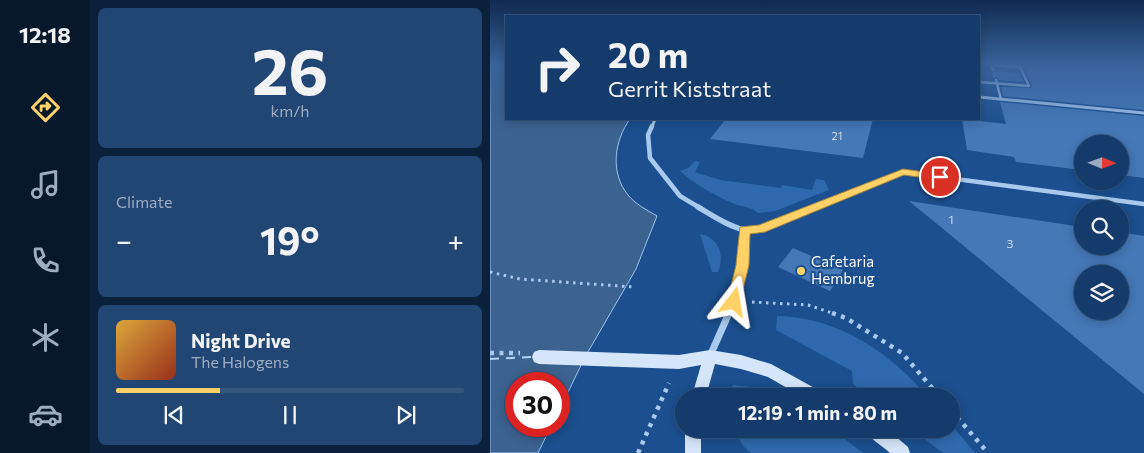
<!DOCTYPE html>
<meta charset="utf-8">
<style>
:root{--surface:#143b6b;--page:#214673;--text:#f1f3f6;--muted:#9dadc1;--line:#33557e;--accent:#ffd166}
body{margin:0;font-family:Commissioner,sans-serif;background:var(--page);color:var(--text);height:100vh;display:flex;flex-direction:column;font-size:19px;white-space:nowrap}
*{box-sizing:border-box;margin:0}
p{font-size:16px;color:var(--muted)}
.icon{flex:none;width:28px;height:28px;fill:none;stroke:currentColor;stroke-width:2;stroke-linecap:round;stroke-linejoin:round}
.map{position:relative;flex:1;overflow:hidden}
.details{display:flex;flex-direction:column;gap:8px;padding:8px;background:#0b203b;width:400px}
.details>*{flex:none}
.banner{position:absolute;left:15px;top:15px;width:475px;height:105px;border-radius:0px;box-shadow:0 2px 12px #0003,0 0 0 1px var(--line);background:#143b6b;color:var(--text);overflow:hidden}
.needle{width:32px;rotate:91deg}
.fabs{position:absolute;left:584px;top:135px;display:grid;gap:10px}
.fabs a{display:grid;place-items:center;width:55px;height:55px;border-radius:50%;background:var(--surface);box-shadow:0 2px 12px #0003,0 0 0 1px var(--line);font-size:25px}
.speed{position:absolute;left:15px;top:372px;display:flex;gap:10px;font-size:25px;font-weight:700;text-align:center}
.speed>*{display:grid;place-content:center;width:65px;height:65px;border-radius:50%;background:var(--surface);box-shadow:0 2px 12px #0003,0 0 0 1px var(--line);line-height:1}
.speed .limit{border:8px solid #d22;background:#fff;color:#111}
.pin{position:absolute;display:grid;place-items:center;width:42px;height:42px;color:#fff;margin:-21px;border:2px solid #fff;border-radius:50%;box-shadow:0 1px 5px #0007}
.me{position:absolute;width:55px;margin:-28px;rotate:14deg;stroke-linejoin:round;filter:drop-shadow(0 0 4px #0008)}
.turn{display:flex;align-items:center;gap:18px;height:105px;padding:0 20px;font-size:22px}
.turn .icon{width:65px;height:65px;stroke-width:2.5}
.turn b{display:block;font-size:35px;line-height:42px}
.big{font-size:38px;font-weight:700;line-height:1.1}
.details .tile{flex:1;display:flex;flex-direction:column;justify-content:center;gap:8px;min-width:0;padding:0 18px;border-radius:8px;background:var(--page)}
.details .dial{align-items:center;gap:0}
.dial b{font-size:65px;line-height:1}
.song{display:flex;align-items:center;gap:15px}
.cover{width:60px;height:60px;border-radius:8px;background:linear-gradient(135deg,hsl(40 70% 55%),hsl(10 70% 35%))}
.played{height:5px;border-radius:2px;background:linear-gradient(90deg,var(--accent) 30%,var(--line) 30%)}
.keys{display:flex;justify-content:space-around;direction:ltr}
.heat{display:flex;justify-content:space-between;align-items:center;font-size:28px;direction:ltr}
.trip{position:absolute;left:185px;top:388px;width:285px;height:50px;border-radius:25px;background:var(--surface);box-shadow:0 2px 12px #0003,0 0 0 1px var(--line);font-weight:700;line-height:50px;text-align:center}
main{display:flex;flex:1;min-height:0}
.dock{display:flex;flex-direction:column;width:90px;justify-content:space-around;align-items:center;background:#08182b;color:var(--muted)}
.dock .icon{width:35px;height:35px}
.dock .active{color:var(--accent)}
.dock b{font-size:22px;color:var(--text)}
.map>svg:first-child{display:block}
</style>
<main>
<nav class="dock">
<b>12:18</b>
<svg class="icon active" aria-label="directions" viewBox="0 0 24 24"><path d="M12 3l9 9-9 9-9-9zM9 14v-3h6M13 9l2 2-2 2"/></svg>
<svg class="icon" aria-label="music" viewBox="0 0 24 24"><path d="M9 18V5l10-2v13"/><circle cx="6" cy="18" r="3"/><circle cx="16" cy="16" r="3"/></svg>
<svg class="icon" aria-label="phone" viewBox="0 0 24 24"><path d="M5 4h4l2 5-3 2q2 4 5 5l2-3 5 2v4C11 20 4 13 5 4z"/></svg>
<svg class="icon" aria-label="climate" viewBox="0 0 24 24"><path d="M12 3v18M4 7l16 10M4 17L20 7"/></svg>
<svg class="icon" aria-label="car" viewBox="0 0 24 24"><path d="M5 17H2v-5l4-1 3-4h7l3 4 3 1v5h-3M9 17h6M6 11h13"/><circle cx="7" cy="17" r="2"/><circle cx="17" cy="17" r="2"/></svg>
</nav>
<section class="details">
<div class="tile dial"><b>26</b><p>km/h</p></div>
<div class="tile"><p>Climate</p>
<div class="heat"><a>−</a><b class="big">19°</b><a>+</a></div>
</div>
<div class="tile">
<div class="song"><i class="cover"></i><div><b>Night Drive</b><p>The Halogens</p></div></div>
<div class="played"></div>
<div class="keys"><svg class="icon" aria-label="previous" viewBox="0 0 24 24"><path d="M18 5L8 12l10 7zM5 5v14"/></svg><svg class="icon" aria-label="pause" viewBox="0 0 24 24"><path d="M8 5v14M16 5v14"/></svg><svg class="icon" aria-label="next" viewBox="0 0 24 24"><path d="M6 5l10 7-10 7zM19 5v14"/></svg></div>
</div>
</section>
<div class="map">
<svg width="654" height="453" viewBox="0 0 654 453">
<rect width="100%" height="100%" fill="#1b4f8f"/>
<g fill="#2e69ad">
<path d="M 205,161 L 210,162 L 205,172 L 230,180 L 291,188 L 292,185 L 322,190 L 326,179 L 334,180 L 339,190 L 285,211 L 268,213 C 261,206 249,207 240,202 C 222,194 205,184 190,171 L 198,168 Z"/>
<path d="M 210,234 C 229,237 235,256 228,272 L 222,272 Z"/>
<path d="M 287,316 C 348,317 399,352 437,396 L 379,396 L 363,384 L 362,371 L 286,330 Z"/>
<path d="M 243,385 L 270,388 L 294,396 L 239,396 Z"/>
<path d="M 461,424 L 485,453 L 453,453 L 422,429 L 461,429 Z"/>
<path d="M 243,429 L 342,429 L 373,453 L 261,453 L 254,447 Z"/>
</g>
<path fill="#3c6290" stroke="#9cc4f0" d="M 0,64 L 16,64 L 16,119 L 140,119 C 124,141 120,173 138,195 C 145,204 157,210 167,216 L 146,269 L 95,357 L 69,411 L 69,384 L 26,384 L 26,426 L 61,426 L 48,453 L 0,453 Z"/>
<g fill="none" stroke-linecap="round" stroke-linejoin="round">
<path stroke="#b5d3f5" stroke-width="2" stroke-dasharray="9 7" stroke-linecap="butt" d="M 0,359 L 42,357"/>
</g>
<g fill="#4478b7" fill-rule="evenodd">
<path d="M 541,64 L 654,64 L 654,110 L 513,96 L 511,87 L 541,88 L 542,85 L 533,66 L 542,67 Z"/>
<path d="M 506,71 L 529,73 L 534,82 L 509,80 L 506,77 L 503,78 L 502,73 Z"/>
<path d="M 510,102 L 654,116 L 654,178 L 630,175 L 630,144 L 592,144 L 592,170 L 526,162 L 524,157 L 477,150 L 472,119 L 516,124 Z"/>
<path d="M 236,119 L 383,119 L 373,158 L 220,139 Z"/>
<path d="M 419,201 L 592,227 L 592,246 L 630,246 L 630,232 L 654,236 L 654,394 ZM 592,274 L 630,274 L 630,311 L 592,311 Z"/>
<path d="M 303,248 L 353,270 L 340,291 L 288,267 Z"/>
</g>
<g fill="none" stroke-linecap="round" stroke-linejoin="round">
<g stroke="#a9c9ee" stroke-width="3" stroke-dasharray="2.5 4.5" stroke-linecap="butt">
<path d="M 0,272 L 30,279 L 144,287"/>
<path d="M 262,302 L 318,305 L 345,314"/>
</g>
<g stroke="#a9c9ee" stroke-width="4.5" stroke-dasharray="4 5.5" stroke-linecap="butt">
<path d="M 342,313 L 356,318 L 412,353 L 449,396"/>
<path d="M 0,353 L 30,353"/>
<path d="M 461,410 L 498,453"/>
<path d="M 148,453 L 179,383"/>
</g>
<g stroke="#a9c9ee" stroke-width="2.5">
<path d="M 503,70 L 501,65 L 530,67 L 529,64"/>
<path d="M 506,80 L 511,99"/>
<path d="M 489,82 L 539,86 L 530,67"/>
</g>
<g stroke="#a9c9ee" stroke-width="3">
<path d="M 489,97 L 654,113"/>
<path d="M 162,127 L 165,119"/>
</g>
<g stroke="#a9c9ee" stroke-width="4.5">
<path d="M 162,126 L 158,135 L 160,158 L 190,196 L 210,208"/>
<path d="M 323,208 L 413,172 L 654,204"/>
</g>
<g stroke="#a9c9ee" stroke-width="5.5">
<path d="M 208,207 C 220,214 242,229 257,230 C 280,231 306,215 326,207"/>
<path d="M 239,314 C 251,287 253,259 255,230"/>
</g>
<path stroke="#a9c9ee" stroke-width="7" d="M 220,356 L 239,313"/>
<g fill="#d6e6fa" fill-rule="evenodd">
<path d="M 49,350 L 189,355 L 220,350 L 251,355 L 281,364 L 330,391 L 332,396 L 311,396 L 278,377 L 251,369 L 225,364 L 216,396 L 202,396 L 211,365 L 189,369 L 49,364 L 44,362 L 42,357 L 44,352 Z"/>
<rect x="195" y="429" width="16" height="24"/>
<path d="M 374,429 L 397,429 L 418,447 L 420,453 L 400,453 C 393,446 377,437 374,429 Z"/>
</g>
</g>
<linearGradient id="sky" x2="0" y2="1"><stop stop-color="#0f2b4f"/><stop offset="0.5" stop-color="#39639b"/><stop offset="1" stop-color="#39639b" stop-opacity="0"/></linearGradient>
<rect width="654" height="128" fill="url(#sky)"/>
<path fill="#ffd166" stroke="#a68842" d="M 413,169 L 450,174 L 455,177 L 450,180 L 414,175 L 275,232 L 260,234 L 259,265 L 250,302 L 248,306 L 244,308 L 239,306 L 237,302 L 246,265 L 250,227 L 269,225 Z"/>
<circle fill="#ffd166" stroke="#1b4f8f" stroke-width="2" cx="311" cy="271" r="5"/>
<g text-anchor="middle" stroke-width="4" stroke-linejoin="round" paint-order="stroke">
<g font-size="11" fill="#d0dded">
<text x="347" y="140">21</text>
</g>
<g font-size="12" fill="#d0dded">
<text x="461" y="224">1</text>
<text x="520" y="248">3</text>
</g>
<g font-size="15" fill="#fff" stroke="#1b4f8f" text-anchor="start">
<text x="321" y="267">Cafetaria<tspan x="321" dy="17">Hembrug</tspan></text>
</g>
</g>
</svg>
<div class="fabs">
<a><svg class="needle" viewBox="-14 -14 28 28"><path d="M0-13l5 13h-10z" fill="#e53935"/><path d="M0 13l5-13h-10z" fill="#9dadc1"/></svg></a>
<a><svg class="icon" aria-label="search" viewBox="0 0 24 24"><circle cx="10" cy="10" r="6"/><path d="M15 15l6 6"/></svg></a>
<a><svg class="icon" aria-label="layers" viewBox="0 0 24 24"><path d="M12 4l9 5-9 5-9-5zM3 14l9 5 9-5"/></svg></a>
</div>
<div class="speed"><div class="limit">30</div></div>
<div class="pin" style="left:450px;top:177px;background:#d93025"><svg class="icon" aria-label="arrive" viewBox="0 0 24 24"><path d="M6 21V4h12l-3 4 3 4H6"/></svg></div>
<svg class="me" style="left:244px;top:302px" viewBox="-20 -20 40 40"><path d="M0-17L14 15 0 8-14 15z" fill="#ffd166" stroke="#fff" stroke-width="4"/></svg>
<div class="trip">12:19 · 1 min · 80 m</div>
<div class="banner">
<div class="turn"><svg class="icon" aria-label="right" viewBox="0 0 24 24"><path d="M7 20v-9h11M14 6l5 5-5 5"/></svg><div><b>20 m</b>Gerrit Kiststraat</div></div>
</div>
</div>
</main>
